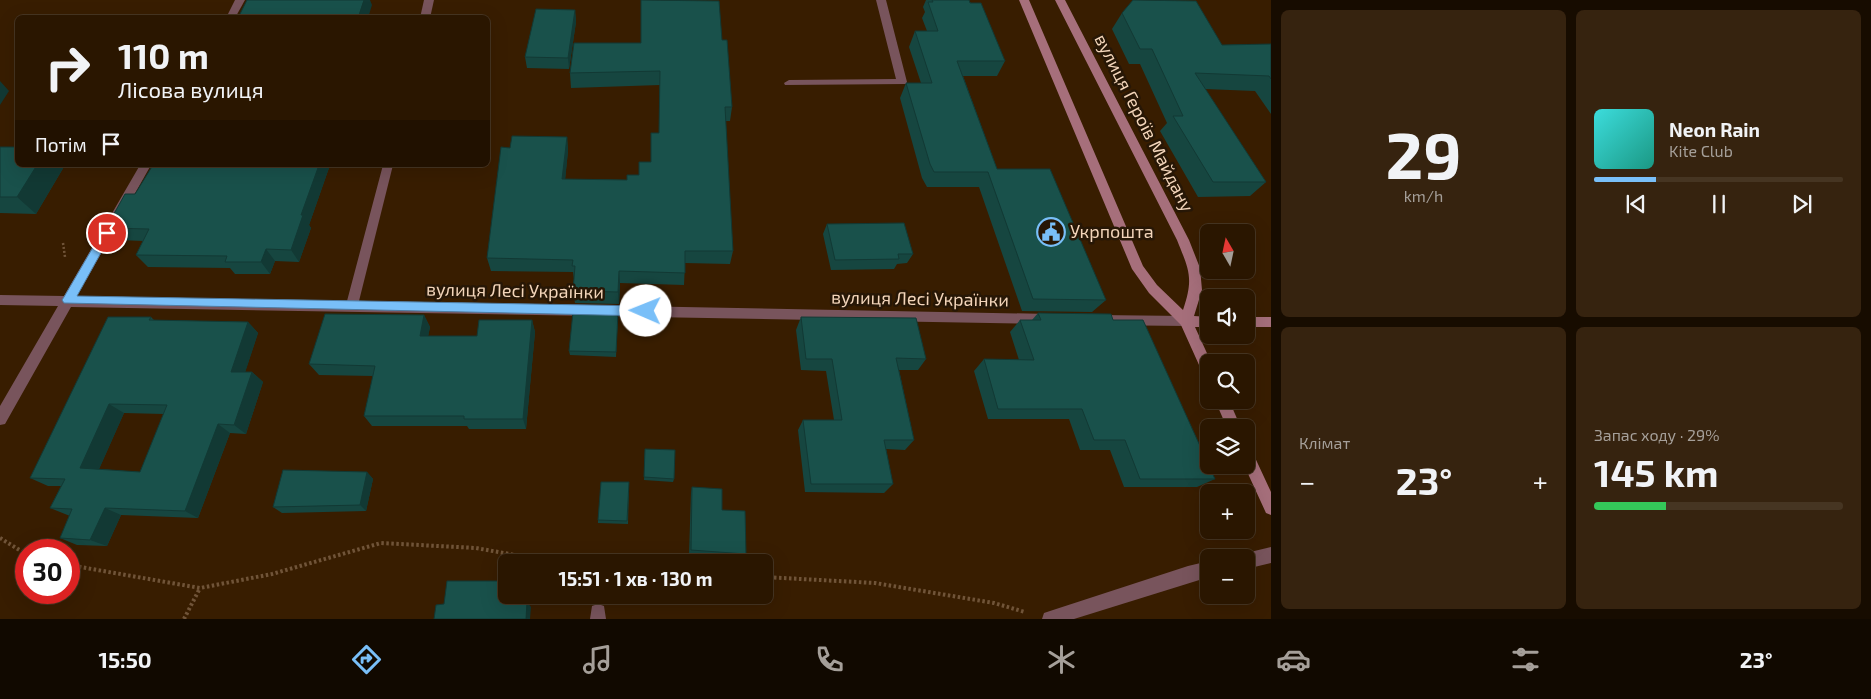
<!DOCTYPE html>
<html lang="uk">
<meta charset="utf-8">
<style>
:root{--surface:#2a1600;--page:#36230f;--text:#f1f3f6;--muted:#a59f99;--line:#463522;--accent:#79bff8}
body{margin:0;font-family:"Exo 2",sans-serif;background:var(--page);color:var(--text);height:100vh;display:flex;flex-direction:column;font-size:19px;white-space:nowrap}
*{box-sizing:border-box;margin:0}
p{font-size:16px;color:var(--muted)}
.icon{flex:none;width:28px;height:28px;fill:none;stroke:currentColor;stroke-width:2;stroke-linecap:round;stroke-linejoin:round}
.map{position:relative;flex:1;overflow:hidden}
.side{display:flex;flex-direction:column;gap:10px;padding:10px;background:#170c00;width:600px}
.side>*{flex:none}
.top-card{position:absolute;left:15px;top:15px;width:475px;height:152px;border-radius:8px;box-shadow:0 5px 20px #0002,0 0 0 1px var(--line);background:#2a1600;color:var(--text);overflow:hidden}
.needle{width:32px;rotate:351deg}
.buttons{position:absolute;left:1200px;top:224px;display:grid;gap:10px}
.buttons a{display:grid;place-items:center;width:55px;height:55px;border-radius:8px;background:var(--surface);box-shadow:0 5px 20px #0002,0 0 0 1px var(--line);font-size:25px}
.speed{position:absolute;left:15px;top:539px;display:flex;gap:10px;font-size:25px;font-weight:700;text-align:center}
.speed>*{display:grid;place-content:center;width:65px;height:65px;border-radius:50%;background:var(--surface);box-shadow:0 5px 20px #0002,0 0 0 1px var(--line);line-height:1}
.speed .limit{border:8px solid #d22;background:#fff;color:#111}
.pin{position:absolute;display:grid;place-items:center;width:42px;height:42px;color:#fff;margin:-21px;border:2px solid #fff;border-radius:50%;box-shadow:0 1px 5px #0007}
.me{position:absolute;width:55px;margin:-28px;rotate:271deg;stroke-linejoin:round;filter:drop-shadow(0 0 4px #0008)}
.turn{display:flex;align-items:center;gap:18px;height:105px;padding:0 20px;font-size:22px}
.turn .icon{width:65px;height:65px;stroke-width:2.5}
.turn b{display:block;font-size:35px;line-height:42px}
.then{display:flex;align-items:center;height:48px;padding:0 20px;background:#0003;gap:10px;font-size:19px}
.big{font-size:38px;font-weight:700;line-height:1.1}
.side .widget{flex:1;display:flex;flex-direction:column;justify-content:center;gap:8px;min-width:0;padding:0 18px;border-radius:8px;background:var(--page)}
.side .dial{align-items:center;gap:0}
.dial b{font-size:65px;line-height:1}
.song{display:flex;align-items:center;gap:15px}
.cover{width:60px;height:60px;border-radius:8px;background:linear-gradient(135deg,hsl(180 70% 55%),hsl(170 70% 35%))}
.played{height:5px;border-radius:2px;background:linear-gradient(90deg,var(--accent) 25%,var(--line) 25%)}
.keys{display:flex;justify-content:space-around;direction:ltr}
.heat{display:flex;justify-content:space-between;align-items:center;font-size:28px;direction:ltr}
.charge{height:8px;border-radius:4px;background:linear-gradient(90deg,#34c759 29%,var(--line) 0)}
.side .tiles{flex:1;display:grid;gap:10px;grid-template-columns:repeat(2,1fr)}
.trip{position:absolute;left:498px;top:554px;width:275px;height:50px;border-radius:8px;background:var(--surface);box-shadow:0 5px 20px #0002,0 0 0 1px var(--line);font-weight:700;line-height:50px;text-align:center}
.menu{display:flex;height:80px;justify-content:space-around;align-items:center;background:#110900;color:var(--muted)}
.menu .icon{width:35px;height:35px}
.menu .selected{color:var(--accent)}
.menu b{font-size:22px;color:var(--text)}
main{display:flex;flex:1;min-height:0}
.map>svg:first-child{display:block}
</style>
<main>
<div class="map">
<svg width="1271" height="619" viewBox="0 0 1271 619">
<rect width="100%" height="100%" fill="#381d00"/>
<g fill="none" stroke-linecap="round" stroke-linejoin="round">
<path stroke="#705438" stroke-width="2.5" stroke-dasharray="2 2" stroke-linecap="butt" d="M 63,243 L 65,257"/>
<g stroke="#705438" stroke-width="4" stroke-dasharray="2.5 2.5" stroke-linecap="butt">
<path d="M 0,538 L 26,554"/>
<path d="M 69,565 L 200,588 L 272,574 L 381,543 L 476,548 L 554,562"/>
<path d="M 764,577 L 875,583 L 994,603 L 1025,612"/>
<path d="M 184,619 L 200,588"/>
</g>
<g fill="#78545c" fill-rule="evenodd">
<path d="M 876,0 L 886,0 L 907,82 L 906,84 L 785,85 L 784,83 L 789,80 L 896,79 Z"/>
<path d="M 1271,547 L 1271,563 L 1246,569 L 1246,558 L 1240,558 L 1246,553 Z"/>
<path d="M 1209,561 L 1209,577 L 1074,619 L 1042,619 L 1044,613 L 1050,611 L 1188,566 Z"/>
<path d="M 598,604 L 604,606 L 606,619 L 590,619 L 592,606 Z"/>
</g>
<g fill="#78545c" fill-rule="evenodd">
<path d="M 235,0 L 245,0 L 235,18 L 226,18 Z"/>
<path d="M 424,0 L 434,0 L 430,18 L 420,18 Z"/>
<path d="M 140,165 L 151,165 L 77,296 L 347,301 L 383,165 L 393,165 L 359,301 L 1050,314 L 1054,315 L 1056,319 L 1054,323 L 1050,324 L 71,307 L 5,424 L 0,425 L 0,406 L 58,306 L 0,305 L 0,295 L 64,296 Z"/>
<path d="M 1097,315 L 1186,316 L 1190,317 L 1192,321 L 1190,325 L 1186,326 L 1097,325 L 1093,324 L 1091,320 L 1093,316 Z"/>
</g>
<g fill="#a66f7b" fill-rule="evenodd">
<path d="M 1019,0 L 1029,0 L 1143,266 L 1157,285 L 1183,310 C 1194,278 1189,270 1177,240 L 1055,0 L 1065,0 L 1189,240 L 1200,268 L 1202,290 L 1194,316 L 1209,317 L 1209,327 L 1195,327 L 1211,362 L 1209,362 L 1209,378 L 1204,376 L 1181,325 L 1149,293 L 1132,269 Z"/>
<rect x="1246" y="317" width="25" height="10"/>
<path d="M 1215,400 L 1229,400 L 1241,428 L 1227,428 Z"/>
<path d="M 1246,447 L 1251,449 L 1271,492 L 1271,515 L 1266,513 L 1244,465 L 1246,465 Z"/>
</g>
</g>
<g fill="#164640" fill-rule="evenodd">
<path d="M 926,0 L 969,0 L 1005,61 L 997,76 L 963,76 L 997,169 L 1106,300 L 1092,312 L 1022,311 L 979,187 L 927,187 L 922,178 L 900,98 L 906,83 L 921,83 L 909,47 L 915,31 L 927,31 L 922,18 L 925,12 L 923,7 Z"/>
<path d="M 575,10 L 576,22 L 569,69 L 527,68 L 525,57 Z"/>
<path d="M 1122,13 L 1222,45 L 1271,44 L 1271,114 L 1255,91 L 1205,89 L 1266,182 L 1250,196 L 1198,197 L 1160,131 L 1167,123 L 1140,64 L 1129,64 L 1112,29 Z"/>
<path d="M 722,40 L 732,107 L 730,121 L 725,121 L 733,251 L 730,264 L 685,263 L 684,285 L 620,283 L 619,304 L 575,303 L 573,291 L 574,279 L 573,272 L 491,271 L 487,258 L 510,148 L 567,137 L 568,151 L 565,179 L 627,180 L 639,175 L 651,162 L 659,133 L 660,85 L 571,88 L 570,73 L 641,43 Z"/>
<path d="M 0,147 L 18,165 L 65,165 L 36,214 L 0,213 Z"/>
<path d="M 330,165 L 309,225 L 311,228 L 299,262 L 275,261 L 270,274 L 235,274 L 230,268 L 148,267 L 136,255 L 143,241 L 119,240 L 106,228 L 135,194 Z"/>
<path d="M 330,165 L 363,165 L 363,166 Z"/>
<path d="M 827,224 L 913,254 L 907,263 L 897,264 L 894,269 L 831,270 L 823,234 Z"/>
<path d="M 618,313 L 616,357 L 570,355 L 569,351 Z"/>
<path d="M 1038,313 L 1113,320 L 1215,479 L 1197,487 L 1124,487 L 1110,450 L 1080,450 L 1069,419 L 988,419 L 974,371 L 984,359 L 1019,360 L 1010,332 L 1020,320 L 1032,320 Z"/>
<path d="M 424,315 L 430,327 L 428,336 L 477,336 L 532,320 L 535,332 L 526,429 L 469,429 L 467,426 L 372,426 L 364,416 L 373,376 L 319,375 L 309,364 Z"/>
<path d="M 151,317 L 154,320 L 248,322 L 258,333 L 245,372 L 252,372 L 263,382 L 246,434 L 230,433 L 198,518 L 121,515 L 107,546 L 77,545 L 60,538 L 70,516 L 50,508 L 61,486 L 48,486 L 30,478 ZM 124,413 L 164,414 L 140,472 L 99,469 Z"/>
<path d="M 801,317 L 926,359 L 918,370 L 899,370 L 914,440 L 905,450 L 886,449 L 893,484 L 884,493 L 805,492 L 798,430 L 803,420 L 834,420 L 826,371 L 801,370 L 796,330 Z"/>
<path d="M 645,449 L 674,479 L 673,482 L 644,480 Z"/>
<path d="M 367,472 L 373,479 L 366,511 L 282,513 L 273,507 Z"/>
<path d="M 629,482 L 628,524 L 598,523 L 598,520 Z"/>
<path d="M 692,487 L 722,510 L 746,554 L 743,559 L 689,555 L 691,493 Z"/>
</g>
<g fill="#123934">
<path d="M 364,0 L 370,0 L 372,5 L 368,18 L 358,18 Z"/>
<path d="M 575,10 L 576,22 L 569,69 L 568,58 Z"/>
<path d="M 0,81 L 9,91 L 0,105 Z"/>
<path d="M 567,137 L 568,151 L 564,192 L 562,179 Z"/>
<path d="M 37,165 L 65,165 L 36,214 L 17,197 Z"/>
<path d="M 319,165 L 330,165 L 309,225 L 311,228 L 299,262 L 291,250 L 301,215 Z"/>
<path d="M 266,249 L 275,261 L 270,274 L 261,262 Z"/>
<path d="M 619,271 L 620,283 L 619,304 L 618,292 Z"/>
<path d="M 424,315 L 430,327 L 426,348 L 420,336 Z"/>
<path d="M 532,320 L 535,332 L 526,429 L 523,419 Z"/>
<path d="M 248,322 L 258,333 L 242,382 L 231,372 Z"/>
<path d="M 252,372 L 263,382 L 246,434 L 234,425 Z"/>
<path d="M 109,404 L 124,413 L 96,476 L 80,468 Z"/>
<path d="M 218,424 L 230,433 L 198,518 L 185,511 Z"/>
<path d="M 367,472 L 373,479 L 366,511 L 360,505 Z"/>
<path d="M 105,508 L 121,515 L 107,546 L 90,540 Z"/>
<path d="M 522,595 L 526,595 L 525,607 L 521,602 Z"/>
<path d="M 527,602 L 531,607 L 530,619 L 526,619 Z"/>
</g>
<g fill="#19514b" stroke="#123934" fill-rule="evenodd">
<path d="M 247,0 L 364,0 L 358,18 L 238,18 Z"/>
<path d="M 641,0 L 719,1 L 722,40 L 727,40 L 732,107 L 725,107 L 733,251 L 685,251 L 685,273 L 619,271 L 618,292 L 573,291 L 575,266 L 572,266 L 573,260 L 487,258 L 501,147 L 510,148 L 512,136 L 567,137 L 562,179 L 627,180 L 627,175 L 639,175 L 639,162 L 651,162 L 651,133 L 659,133 L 660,71 L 570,73 L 574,43 L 641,43 Z"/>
<path d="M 932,0 L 969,0 L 970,3 L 981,3 L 1005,61 L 957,61 L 997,169 L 1050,169 L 1106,300 L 1033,299 L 988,172 L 934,172 L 930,164 L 906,83 L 932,83 L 915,31 L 938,31 L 928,2 L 933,2 Z"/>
<path d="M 1133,0 L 1196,1 L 1222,45 L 1271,44 L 1271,79 L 1269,76 L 1195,73 L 1266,182 L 1213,182 L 1173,116 L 1183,116 L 1152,49 L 1140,49 L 1122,13 Z"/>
<path d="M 536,9 L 575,10 L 568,58 L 525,57 Z"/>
<path d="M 0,147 L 18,147 L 18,165 L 37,165 L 17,197 L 0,197 Z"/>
<path d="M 153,165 L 319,165 L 301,215 L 303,215 L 291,250 L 266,249 L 261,262 L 225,262 L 227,256 L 136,255 L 149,229 L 106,228 L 125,194 L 135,194 Z"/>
<path d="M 904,223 L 913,254 L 898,254 L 899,259 L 835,260 L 827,224 Z"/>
<path d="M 573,312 L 618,313 L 616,352 L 569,351 Z"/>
<path d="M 1038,313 L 1111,314 L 1113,320 L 1143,320 L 1215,479 L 1140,479 L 1125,440 L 1094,440 L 1082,409 L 998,409 L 984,359 L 1034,360 L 1020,320 L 1041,320 Z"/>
<path d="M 325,314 L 424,315 L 420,336 L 477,336 L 479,320 L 532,320 L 523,419 L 464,419 L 464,416 L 364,416 L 375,366 L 309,364 Z"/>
<path d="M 108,317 L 151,317 L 149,320 L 248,322 L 231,372 L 252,372 L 234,425 L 218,424 L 185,511 L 105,508 L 90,540 L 60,538 L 72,509 L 50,508 L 65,479 L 30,478 ZM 109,404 L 167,405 L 140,472 L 80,468 Z"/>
<path d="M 801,317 L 916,318 L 926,359 L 896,358 L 914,440 L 884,440 L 893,484 L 811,484 L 803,420 L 842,420 L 832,359 L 806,359 Z"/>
<path d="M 645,449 L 675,450 L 674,479 L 644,477 Z"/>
<path d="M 283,470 L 367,472 L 360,505 L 273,507 Z"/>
<path d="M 601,482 L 629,482 L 627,521 L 598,520 Z"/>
<path d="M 692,487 L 722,489 L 722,510 L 745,511 L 746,554 L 691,550 Z"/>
<path d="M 447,581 L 506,581 L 506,595 L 522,595 L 521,602 L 527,602 L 526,619 L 434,619 L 436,605 L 444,604 Z"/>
</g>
<path fill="#79bff8" stroke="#4f7ca1" d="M 107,228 L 112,233 L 77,296 L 646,306 L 650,308 L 652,311 L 650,314 L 646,316 L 64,303 L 62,300 L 64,297 L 103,230 Z"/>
<defs>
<symbol id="civic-ring" viewBox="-11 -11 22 22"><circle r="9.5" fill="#271706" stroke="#79bff8" stroke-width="1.5"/><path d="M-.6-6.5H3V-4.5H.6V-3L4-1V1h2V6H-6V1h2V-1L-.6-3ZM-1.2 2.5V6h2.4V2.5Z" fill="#79bff8"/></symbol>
</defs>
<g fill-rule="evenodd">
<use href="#civic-ring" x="1035" y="216" width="32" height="32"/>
</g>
<g text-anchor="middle" stroke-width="5" stroke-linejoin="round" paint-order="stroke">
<g font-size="18" fill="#f3d5ba" stroke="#271706">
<text transform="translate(1144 123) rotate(63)" y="6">вулиця Героїв Майдану</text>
<text transform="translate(515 291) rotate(1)" y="6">вулиця Лесі Українки</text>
<text transform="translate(920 299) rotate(1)" y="6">вулиця Лесі Українки</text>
</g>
<g font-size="18" fill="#f3d5ba" stroke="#271706" text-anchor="start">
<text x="1070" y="238">Укрпошта</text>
</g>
</g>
</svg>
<div class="buttons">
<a><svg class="needle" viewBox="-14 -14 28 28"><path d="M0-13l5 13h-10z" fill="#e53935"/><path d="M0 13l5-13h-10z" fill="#a59f99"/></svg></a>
<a><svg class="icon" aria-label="sound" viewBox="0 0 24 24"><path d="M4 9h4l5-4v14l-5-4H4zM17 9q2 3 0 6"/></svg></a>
<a><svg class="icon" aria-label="search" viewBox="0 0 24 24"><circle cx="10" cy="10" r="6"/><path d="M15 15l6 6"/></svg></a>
<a><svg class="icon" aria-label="layers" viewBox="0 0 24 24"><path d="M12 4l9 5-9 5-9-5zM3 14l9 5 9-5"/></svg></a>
<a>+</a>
<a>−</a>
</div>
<div class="speed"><div class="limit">30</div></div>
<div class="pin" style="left:107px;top:233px;background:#d93025"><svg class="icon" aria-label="arrive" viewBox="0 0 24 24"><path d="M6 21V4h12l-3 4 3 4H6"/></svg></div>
<svg class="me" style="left:646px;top:311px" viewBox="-20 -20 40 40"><circle r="19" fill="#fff"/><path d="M0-13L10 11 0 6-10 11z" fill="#79bff8"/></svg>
<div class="trip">15:51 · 1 хв · 130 m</div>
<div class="top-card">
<div class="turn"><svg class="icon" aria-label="right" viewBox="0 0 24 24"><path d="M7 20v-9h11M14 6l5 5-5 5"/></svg><div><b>110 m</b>Лісова вулиця</div></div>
<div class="then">Потім<svg class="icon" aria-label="arrive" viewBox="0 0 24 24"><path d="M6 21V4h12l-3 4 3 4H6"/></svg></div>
</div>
</div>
<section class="side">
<div class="tiles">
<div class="widget dial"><b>29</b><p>km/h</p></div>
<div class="widget">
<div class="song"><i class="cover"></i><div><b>Neon Rain</b><p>Kite Club</p></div></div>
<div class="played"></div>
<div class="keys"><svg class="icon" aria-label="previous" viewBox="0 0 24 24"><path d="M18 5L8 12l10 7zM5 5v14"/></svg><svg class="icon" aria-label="pause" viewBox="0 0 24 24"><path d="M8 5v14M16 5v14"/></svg><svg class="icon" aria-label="next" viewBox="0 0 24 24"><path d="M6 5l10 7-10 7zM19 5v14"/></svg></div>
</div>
<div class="widget"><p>Клімат</p>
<div class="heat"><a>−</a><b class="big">23°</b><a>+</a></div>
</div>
<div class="widget"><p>Запас ходу · 29%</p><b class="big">145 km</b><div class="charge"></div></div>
</div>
</section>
</main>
<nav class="menu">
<b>15:50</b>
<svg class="icon selected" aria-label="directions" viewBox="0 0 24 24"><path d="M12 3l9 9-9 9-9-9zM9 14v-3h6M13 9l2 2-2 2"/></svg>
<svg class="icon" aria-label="music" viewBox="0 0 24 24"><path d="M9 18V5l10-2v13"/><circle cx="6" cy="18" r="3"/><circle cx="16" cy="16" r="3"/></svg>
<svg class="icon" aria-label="phone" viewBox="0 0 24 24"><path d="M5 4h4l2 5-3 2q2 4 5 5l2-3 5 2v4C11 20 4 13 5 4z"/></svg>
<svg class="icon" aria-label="climate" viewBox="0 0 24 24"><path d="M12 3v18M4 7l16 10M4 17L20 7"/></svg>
<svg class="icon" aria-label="car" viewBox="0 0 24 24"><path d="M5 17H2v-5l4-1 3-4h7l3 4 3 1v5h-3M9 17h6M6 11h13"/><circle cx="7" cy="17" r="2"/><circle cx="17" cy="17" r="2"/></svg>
<svg class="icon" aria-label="filters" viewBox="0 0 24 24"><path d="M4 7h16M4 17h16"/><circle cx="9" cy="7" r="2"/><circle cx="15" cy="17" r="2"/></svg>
<b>23°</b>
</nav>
